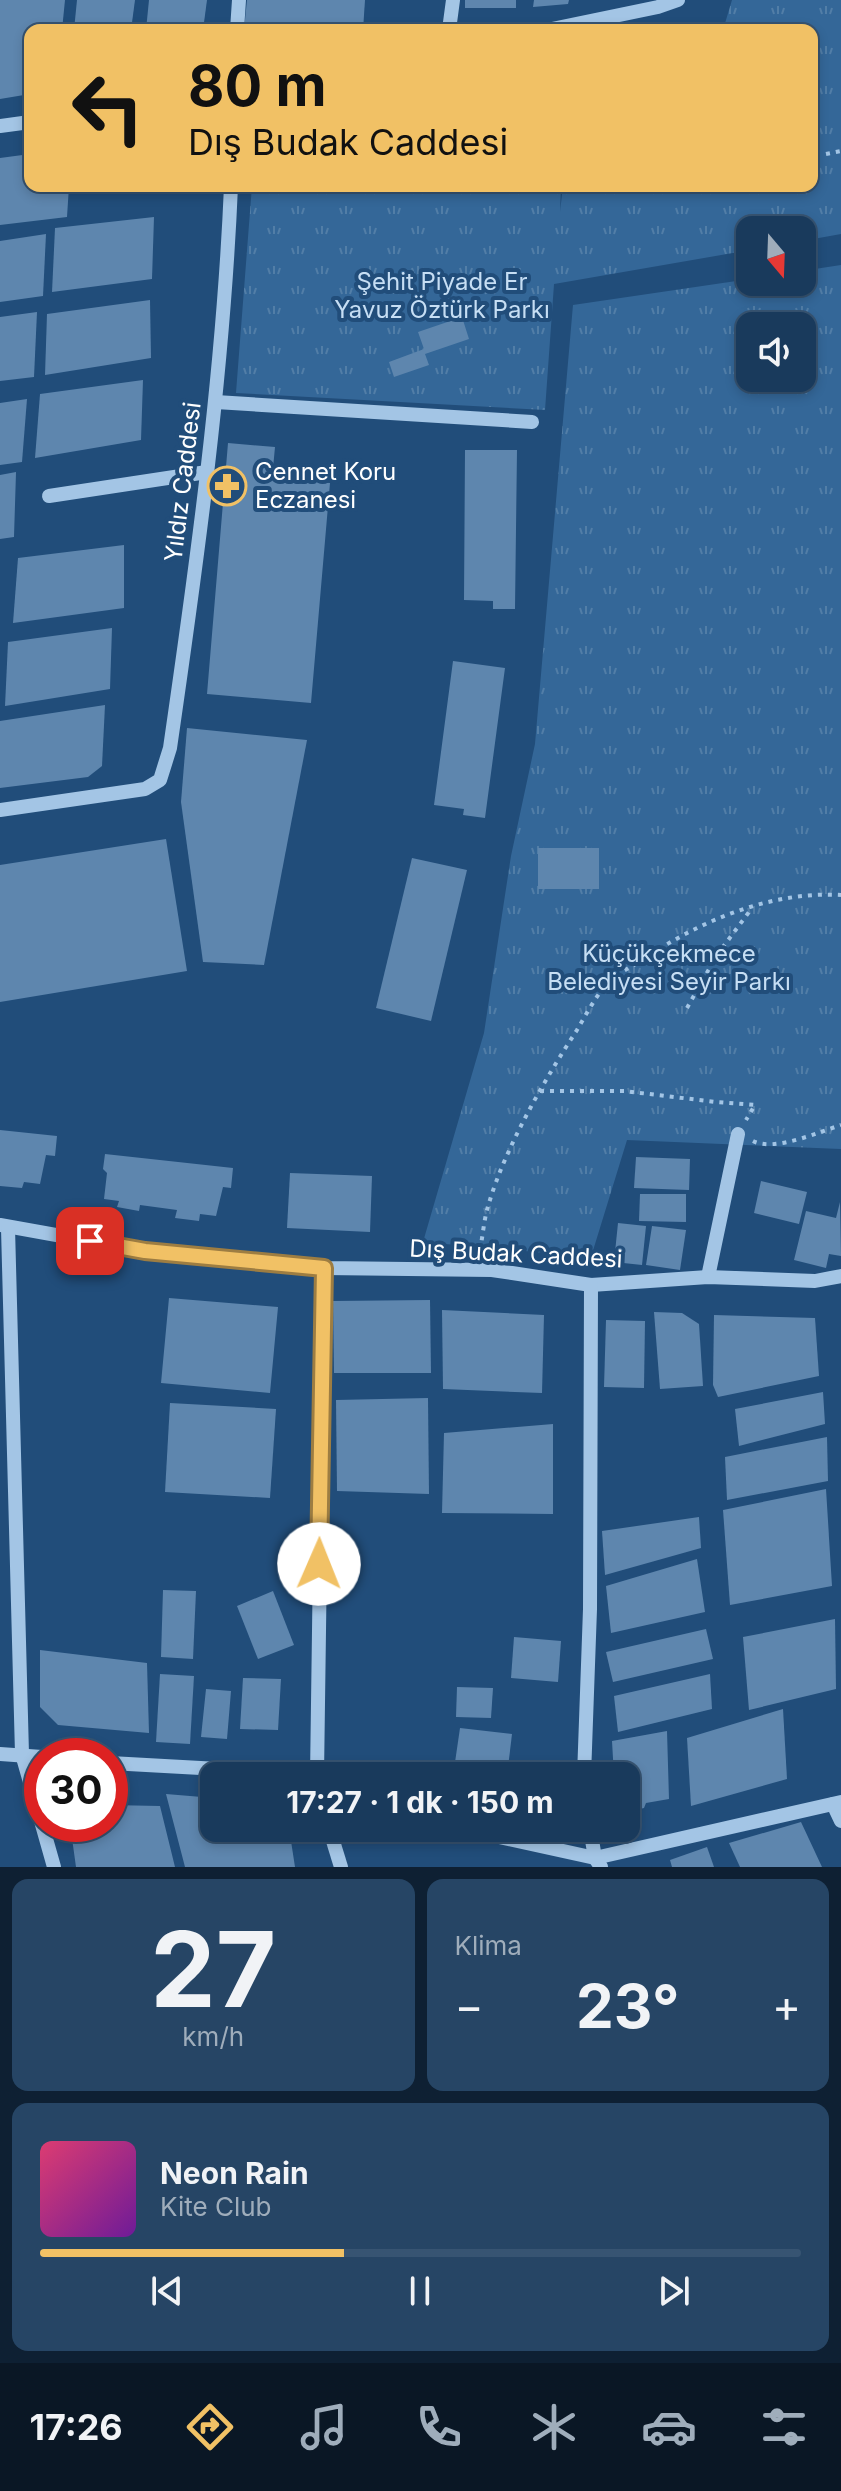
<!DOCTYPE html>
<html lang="tr">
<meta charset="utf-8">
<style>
:root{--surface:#193a5c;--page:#264565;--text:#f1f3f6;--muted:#9fadbb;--line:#375472;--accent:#f1c165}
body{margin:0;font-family:Inter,sans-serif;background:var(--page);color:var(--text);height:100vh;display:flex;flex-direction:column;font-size:30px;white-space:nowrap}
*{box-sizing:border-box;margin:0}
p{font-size:26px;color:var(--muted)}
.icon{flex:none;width:44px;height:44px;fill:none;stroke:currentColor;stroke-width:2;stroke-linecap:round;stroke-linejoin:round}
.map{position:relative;height:1867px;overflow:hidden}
.side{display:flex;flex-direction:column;gap:12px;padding:12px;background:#0e2033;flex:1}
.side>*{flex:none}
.guide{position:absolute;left:24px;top:24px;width:794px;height:168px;border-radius:16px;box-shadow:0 4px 12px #0003,0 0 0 2px var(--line);background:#f1c165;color:#111;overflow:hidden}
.needle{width:52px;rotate:161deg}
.buttons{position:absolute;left:736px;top:216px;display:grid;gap:16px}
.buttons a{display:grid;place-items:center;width:80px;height:80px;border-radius:16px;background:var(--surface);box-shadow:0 4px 12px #0003,0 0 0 2px var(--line);font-size:40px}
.speed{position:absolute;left:24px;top:1738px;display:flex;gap:16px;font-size:40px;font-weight:700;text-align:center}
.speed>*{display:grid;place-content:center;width:104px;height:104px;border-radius:50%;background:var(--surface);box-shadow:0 4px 12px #0003,0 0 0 2px var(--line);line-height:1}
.speed .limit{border:12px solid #d22;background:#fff;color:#111}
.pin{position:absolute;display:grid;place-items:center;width:68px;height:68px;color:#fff;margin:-34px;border-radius:16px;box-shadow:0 4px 12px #0006}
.me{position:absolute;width:88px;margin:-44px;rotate:1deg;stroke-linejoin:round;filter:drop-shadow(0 0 6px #0008)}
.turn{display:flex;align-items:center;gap:28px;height:168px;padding:0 32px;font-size:36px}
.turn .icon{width:104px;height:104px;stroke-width:2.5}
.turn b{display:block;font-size:56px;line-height:68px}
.big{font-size:60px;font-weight:700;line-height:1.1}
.side .tile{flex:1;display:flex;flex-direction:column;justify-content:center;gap:12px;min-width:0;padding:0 28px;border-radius:16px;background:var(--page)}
.side .dial{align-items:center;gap:0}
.dial b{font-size:104px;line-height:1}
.song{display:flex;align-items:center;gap:24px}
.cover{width:96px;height:96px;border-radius:12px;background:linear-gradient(135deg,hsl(340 70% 55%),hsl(280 70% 35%))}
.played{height:8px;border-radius:4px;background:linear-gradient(90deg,var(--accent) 40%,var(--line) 40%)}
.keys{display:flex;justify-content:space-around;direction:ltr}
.heat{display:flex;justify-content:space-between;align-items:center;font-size:44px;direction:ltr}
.side .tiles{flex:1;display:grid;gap:12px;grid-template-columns:1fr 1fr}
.tile:last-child{grid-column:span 2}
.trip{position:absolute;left:200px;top:1762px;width:440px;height:80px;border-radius:16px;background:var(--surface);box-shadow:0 4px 12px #0003,0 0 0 2px var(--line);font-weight:700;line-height:80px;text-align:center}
.menu{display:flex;height:128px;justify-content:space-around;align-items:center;background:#0a1725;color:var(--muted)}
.menu .icon{width:56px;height:56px}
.menu .current{color:var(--accent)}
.menu b{font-size:36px;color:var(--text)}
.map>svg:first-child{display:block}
</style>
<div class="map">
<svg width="841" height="1867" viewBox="0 0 841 1867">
<defs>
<pattern id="park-tufts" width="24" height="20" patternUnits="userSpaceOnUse" patternTransform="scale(2)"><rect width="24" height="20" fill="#346798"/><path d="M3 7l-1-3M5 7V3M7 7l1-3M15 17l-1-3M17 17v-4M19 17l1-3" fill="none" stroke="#527ea7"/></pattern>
</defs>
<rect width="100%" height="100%" fill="#214d7a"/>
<g fill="url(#park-tufts)" fill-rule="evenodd">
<path d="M 732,0 L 841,0 L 841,234 L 802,241 L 802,230 L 750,230 L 750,250 L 554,284 L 545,410 L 236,393 L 252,186 L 561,186 L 560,212 L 563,186 L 812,186 L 812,30 L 723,30 Z"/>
<path d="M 841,265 L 841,1149 L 627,1140 L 591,1257 L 423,1242 L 484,1033 L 511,856 L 535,744 L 573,305 L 750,279 L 750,282 L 802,282 L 802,271 ZM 750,326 L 802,326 L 802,378 L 750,378 Z"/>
</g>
<g fill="#5e86ae">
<path d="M 0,0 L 65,0 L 62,30 L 30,30 L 30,94 L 0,99 Z"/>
<path d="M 77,0 L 135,0 L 131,30 L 74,30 Z"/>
<path d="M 149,0 L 207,0 L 203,30 L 146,30 Z"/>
<path d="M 247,0 L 365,0 L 363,30 L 244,30 Z"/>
<rect x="465" y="0" width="51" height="8"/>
<path d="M 534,0 L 569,0 L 568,4 L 533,7 Z"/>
<path d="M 30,154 L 30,186 L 69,186 L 67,217 L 0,225 L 0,158 Z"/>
<path d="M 154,217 L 152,279 L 52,292 L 55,228 Z"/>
<path d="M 46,234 L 43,296 L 0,302 L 0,241 Z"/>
<path d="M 150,300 L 151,358 L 45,375 L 47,314 Z"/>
<path d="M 37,312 L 34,377 L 0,381 L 0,317 Z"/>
<path d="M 462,317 L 469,339 L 425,354 L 429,365 L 394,377 L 389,362 L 424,349 L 418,332 Z"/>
<path d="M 143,380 L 141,440 L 35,458 L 40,394 Z"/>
<path d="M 27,399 L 22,462 L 0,465 L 0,403 Z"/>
<path d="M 228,443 L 275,447 L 272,479 L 330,483 L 311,703 L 207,694 Z"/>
<path d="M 465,450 L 517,450 L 515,609 L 493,609 L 493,601 L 464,600 Z"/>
<path d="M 16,472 L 14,537 L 0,539 L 0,475 Z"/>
<path d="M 124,545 L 124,608 L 13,623 L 18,558 Z"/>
<path d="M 112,628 L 110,689 L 5,706 L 8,642 Z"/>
<path d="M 453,661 L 505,668 L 485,818 L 463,815 L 464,809 L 434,805 Z"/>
<path d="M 105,705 L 102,766 L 88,777 L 0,788 L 0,721 Z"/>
<path d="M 187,728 L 307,740 L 264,965 L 203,962 L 181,802 Z"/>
<path d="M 166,839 L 187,971 L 0,1002 L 0,865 Z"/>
<rect x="538" y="848" width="61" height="41"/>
<path d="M 412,858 L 467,870 L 431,1021 L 376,1008 Z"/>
<path d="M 0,1130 L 57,1136 L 55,1156 L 46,1155 L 40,1184 L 24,1182 L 22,1188 L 0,1186 Z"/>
<path d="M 105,1154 L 233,1168 L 231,1188 L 223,1187 L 216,1216 L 200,1214 L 199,1221 L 175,1218 L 177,1210 L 140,1205 L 139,1211 L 117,1207 L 119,1201 L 104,1199 L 107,1173 L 103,1169 Z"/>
<path d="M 636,1157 L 690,1159 L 689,1190 L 634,1188 Z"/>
<path d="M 290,1173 L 372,1176 L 370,1232 L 287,1228 Z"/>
<path d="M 761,1181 L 807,1192 L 799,1224 L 754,1213 Z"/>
<path d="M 640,1194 L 686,1194 L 686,1222 L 639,1221 Z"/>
<path d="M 840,1202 L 841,1256 L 829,1254 L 826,1268 L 794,1260 L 806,1211 L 836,1218 Z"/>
<path d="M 618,1223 L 646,1226 L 642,1265 L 614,1262 Z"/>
<path d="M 652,1226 L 686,1230 L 680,1270 L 646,1265 Z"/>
<path d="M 169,1298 L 278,1307 L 270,1393 L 161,1383 Z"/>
<path d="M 430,1300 L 431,1373 L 334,1373 L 333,1301 Z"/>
<path d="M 442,1310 L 544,1315 L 542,1393 L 443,1389 Z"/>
<path d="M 654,1312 L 682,1313 L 699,1324 L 703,1386 L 660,1389 Z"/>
<path d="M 714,1315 L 815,1318 L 819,1376 L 718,1397 L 713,1385 Z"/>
<path d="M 606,1320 L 645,1321 L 644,1388 L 604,1387 Z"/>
<path d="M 823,1392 L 825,1424 L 739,1446 L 735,1409 Z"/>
<path d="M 428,1398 L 429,1494 L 337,1491 L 336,1400 Z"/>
<path d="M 170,1403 L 276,1409 L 270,1498 L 165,1492 Z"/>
<path d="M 553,1424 L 553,1514 L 442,1513 L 444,1433 Z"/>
<path d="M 827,1437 L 828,1481 L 727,1500 L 725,1457 Z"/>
<path d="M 826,1489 L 832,1586 L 730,1605 L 723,1510 Z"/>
<path d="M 699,1517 L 701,1548 L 605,1575 L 602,1531 Z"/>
<path d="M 697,1559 L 705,1612 L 611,1633 L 606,1586 Z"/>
<path d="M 163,1590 L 196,1591 L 193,1659 L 161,1657 Z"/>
<path d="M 273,1591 L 294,1645 L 258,1659 L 237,1606 Z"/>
<path d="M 835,1619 L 836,1689 L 749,1710 L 743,1637 Z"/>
<path d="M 706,1629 L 713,1659 L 613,1682 L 606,1652 Z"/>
<path d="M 514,1637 L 561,1641 L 558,1682 L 511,1678 Z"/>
<path d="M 40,1650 L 147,1663 L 149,1733 L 58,1725 L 40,1707 Z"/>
<path d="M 160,1674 L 194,1676 L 190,1744 L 156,1742 Z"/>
<path d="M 710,1674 L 712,1709 L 618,1732 L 614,1696 Z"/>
<path d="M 243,1678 L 281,1679 L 278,1730 L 240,1729 Z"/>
<path d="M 457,1687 L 493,1688 L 491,1718 L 456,1717 Z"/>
<path d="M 206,1689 L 231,1691 L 227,1739 L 201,1737 Z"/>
<path d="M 783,1709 L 787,1779 L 691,1806 L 687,1738 Z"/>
<path d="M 460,1728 L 512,1734 L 507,1776 L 453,1776 Z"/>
<path d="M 667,1731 L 669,1799 L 646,1803 L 644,1808 L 626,1812 L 626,1776 L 614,1776 L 612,1741 Z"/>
<path d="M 166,1794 L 214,1798 L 214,1828 L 289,1828 L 295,1867 L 185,1867 Z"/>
<path d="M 110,1805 L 160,1806 L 175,1867 L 76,1867 L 70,1824 L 110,1824 Z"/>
<path d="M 801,1822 L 822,1867 L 740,1867 L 729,1843 Z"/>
<path d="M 707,1847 L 714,1867 L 672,1867 L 670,1860 Z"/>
</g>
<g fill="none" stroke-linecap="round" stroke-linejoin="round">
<g stroke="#a3c5e5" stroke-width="4" stroke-dasharray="4 6" stroke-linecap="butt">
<path d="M 826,154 L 841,151"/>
<path d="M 687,1008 L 717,955 L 752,908"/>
<path d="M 540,1091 L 624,1091 L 716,1102 L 755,1105 L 746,1120"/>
<path d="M 753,1141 C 774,1152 819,1132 841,1125"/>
<path d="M 480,1250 C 483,1235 484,1218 489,1203 C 506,1146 545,1079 577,1030 C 586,1015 595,997 607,984 C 616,974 631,967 642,960 C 700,921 770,891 841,895"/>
</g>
<g stroke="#a3c5e5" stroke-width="14">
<path d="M 237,30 L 239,0"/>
<path d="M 449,30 L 453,0"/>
<path d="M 547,30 L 658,7 L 678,0"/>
<path d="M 0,126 L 30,122"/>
<path d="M 216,402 L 532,422"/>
<path d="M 49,496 L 207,472"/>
<path d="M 0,810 L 145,789 L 160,780 L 170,748 C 197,562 223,375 231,186"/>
<path d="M 0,1225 L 145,1251 L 324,1268 L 492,1270 L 591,1285 L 708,1277 L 815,1281 L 841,1276"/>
<path d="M 8,1228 L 22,1754 L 54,1867"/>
<path d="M 708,1277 L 738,1134"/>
<path d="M 0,1754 L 42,1757"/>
<path d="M 110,1763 L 255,1771 L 272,1776"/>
<path d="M 317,1776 L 324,1268"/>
<path d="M 584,1776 L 590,1609 L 591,1285"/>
<path d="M 833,1804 L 841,1821"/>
<path d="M 329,1828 L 341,1867"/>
<path d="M 458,1828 L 595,1858 L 841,1802"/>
<path d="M 590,1828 L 595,1858 L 601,1867"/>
</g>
</g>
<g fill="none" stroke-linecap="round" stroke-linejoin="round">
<defs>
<path id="route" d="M 90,1241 L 145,1251 L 324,1268 L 319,1564"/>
</defs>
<use href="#route" stroke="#9d7d42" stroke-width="20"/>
<use href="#route" stroke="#f1c165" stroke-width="14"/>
</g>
<defs>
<symbol id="pharmacy-ring" viewBox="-11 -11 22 22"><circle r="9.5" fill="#214d7a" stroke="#f1c165" stroke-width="1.5"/><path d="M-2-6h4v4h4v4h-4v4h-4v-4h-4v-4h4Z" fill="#f1c165"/></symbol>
</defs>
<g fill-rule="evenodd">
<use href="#pharmacy-ring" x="205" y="464" width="44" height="44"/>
</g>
<g text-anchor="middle" stroke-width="8" stroke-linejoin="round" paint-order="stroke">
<g font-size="24" fill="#c6def4" stroke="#214d7a">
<text x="442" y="290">Şehit Piyade Er<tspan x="442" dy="28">Yavuz Öztürk Parkı</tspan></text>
<text x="669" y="962">Küçükçekmece<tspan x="669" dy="28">Belediyesi Seyir Parkı</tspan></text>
</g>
<g font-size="24" fill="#fff" stroke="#214d7a" text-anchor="start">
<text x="255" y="480">Cennet Koru<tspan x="255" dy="28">Eczanesi</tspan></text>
</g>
<g font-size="24" fill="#fff" stroke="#214d7a">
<text transform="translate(183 482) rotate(-83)" y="8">Yıldız Caddesi</text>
<text transform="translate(516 1254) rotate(3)" y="8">Dış Budak Caddesi</text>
</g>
</g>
</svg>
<div class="buttons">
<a><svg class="needle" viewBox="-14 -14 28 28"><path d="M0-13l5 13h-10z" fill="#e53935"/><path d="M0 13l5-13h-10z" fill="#9fadbb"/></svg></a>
<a><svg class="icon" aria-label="sound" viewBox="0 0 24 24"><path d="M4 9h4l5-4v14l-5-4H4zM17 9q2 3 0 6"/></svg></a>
</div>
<div class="speed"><div class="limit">30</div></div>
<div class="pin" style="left:90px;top:1241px;background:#d93025"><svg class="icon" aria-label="arrive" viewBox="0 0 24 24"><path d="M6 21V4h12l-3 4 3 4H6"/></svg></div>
<svg class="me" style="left:319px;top:1564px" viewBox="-20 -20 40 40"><circle r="19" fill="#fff"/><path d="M0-13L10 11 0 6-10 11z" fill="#f1c165"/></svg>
<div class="trip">17:27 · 1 dk · 150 m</div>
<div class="guide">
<div class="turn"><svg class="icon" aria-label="left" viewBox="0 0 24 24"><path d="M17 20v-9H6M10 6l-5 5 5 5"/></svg><div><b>80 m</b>Dış Budak Caddesi</div></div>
</div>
</div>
<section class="side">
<div class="tiles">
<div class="tile dial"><b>27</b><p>km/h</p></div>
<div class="tile"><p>Klima</p>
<div class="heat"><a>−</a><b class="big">23°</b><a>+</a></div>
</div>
<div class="tile">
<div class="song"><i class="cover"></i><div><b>Neon Rain</b><p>Kite Club</p></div></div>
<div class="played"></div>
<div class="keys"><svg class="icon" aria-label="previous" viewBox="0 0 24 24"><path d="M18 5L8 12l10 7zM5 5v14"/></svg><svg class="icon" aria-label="pause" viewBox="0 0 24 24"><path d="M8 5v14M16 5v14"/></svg><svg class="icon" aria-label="next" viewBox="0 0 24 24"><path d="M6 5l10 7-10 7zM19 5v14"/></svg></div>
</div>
</div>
</section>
<nav class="menu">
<b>17:26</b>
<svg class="icon current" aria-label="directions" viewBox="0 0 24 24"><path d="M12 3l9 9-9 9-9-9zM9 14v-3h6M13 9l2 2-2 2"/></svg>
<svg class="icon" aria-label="music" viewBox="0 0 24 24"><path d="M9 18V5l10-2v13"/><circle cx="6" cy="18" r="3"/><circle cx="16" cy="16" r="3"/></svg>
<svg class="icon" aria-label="phone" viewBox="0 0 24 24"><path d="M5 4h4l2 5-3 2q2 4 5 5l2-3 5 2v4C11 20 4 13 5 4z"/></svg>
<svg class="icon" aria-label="climate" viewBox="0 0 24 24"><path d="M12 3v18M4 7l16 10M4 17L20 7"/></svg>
<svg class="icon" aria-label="car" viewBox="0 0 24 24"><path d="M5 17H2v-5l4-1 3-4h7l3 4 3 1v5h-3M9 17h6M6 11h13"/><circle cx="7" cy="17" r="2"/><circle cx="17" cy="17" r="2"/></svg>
<svg class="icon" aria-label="filters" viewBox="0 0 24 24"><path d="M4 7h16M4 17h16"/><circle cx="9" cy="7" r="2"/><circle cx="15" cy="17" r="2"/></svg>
</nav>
